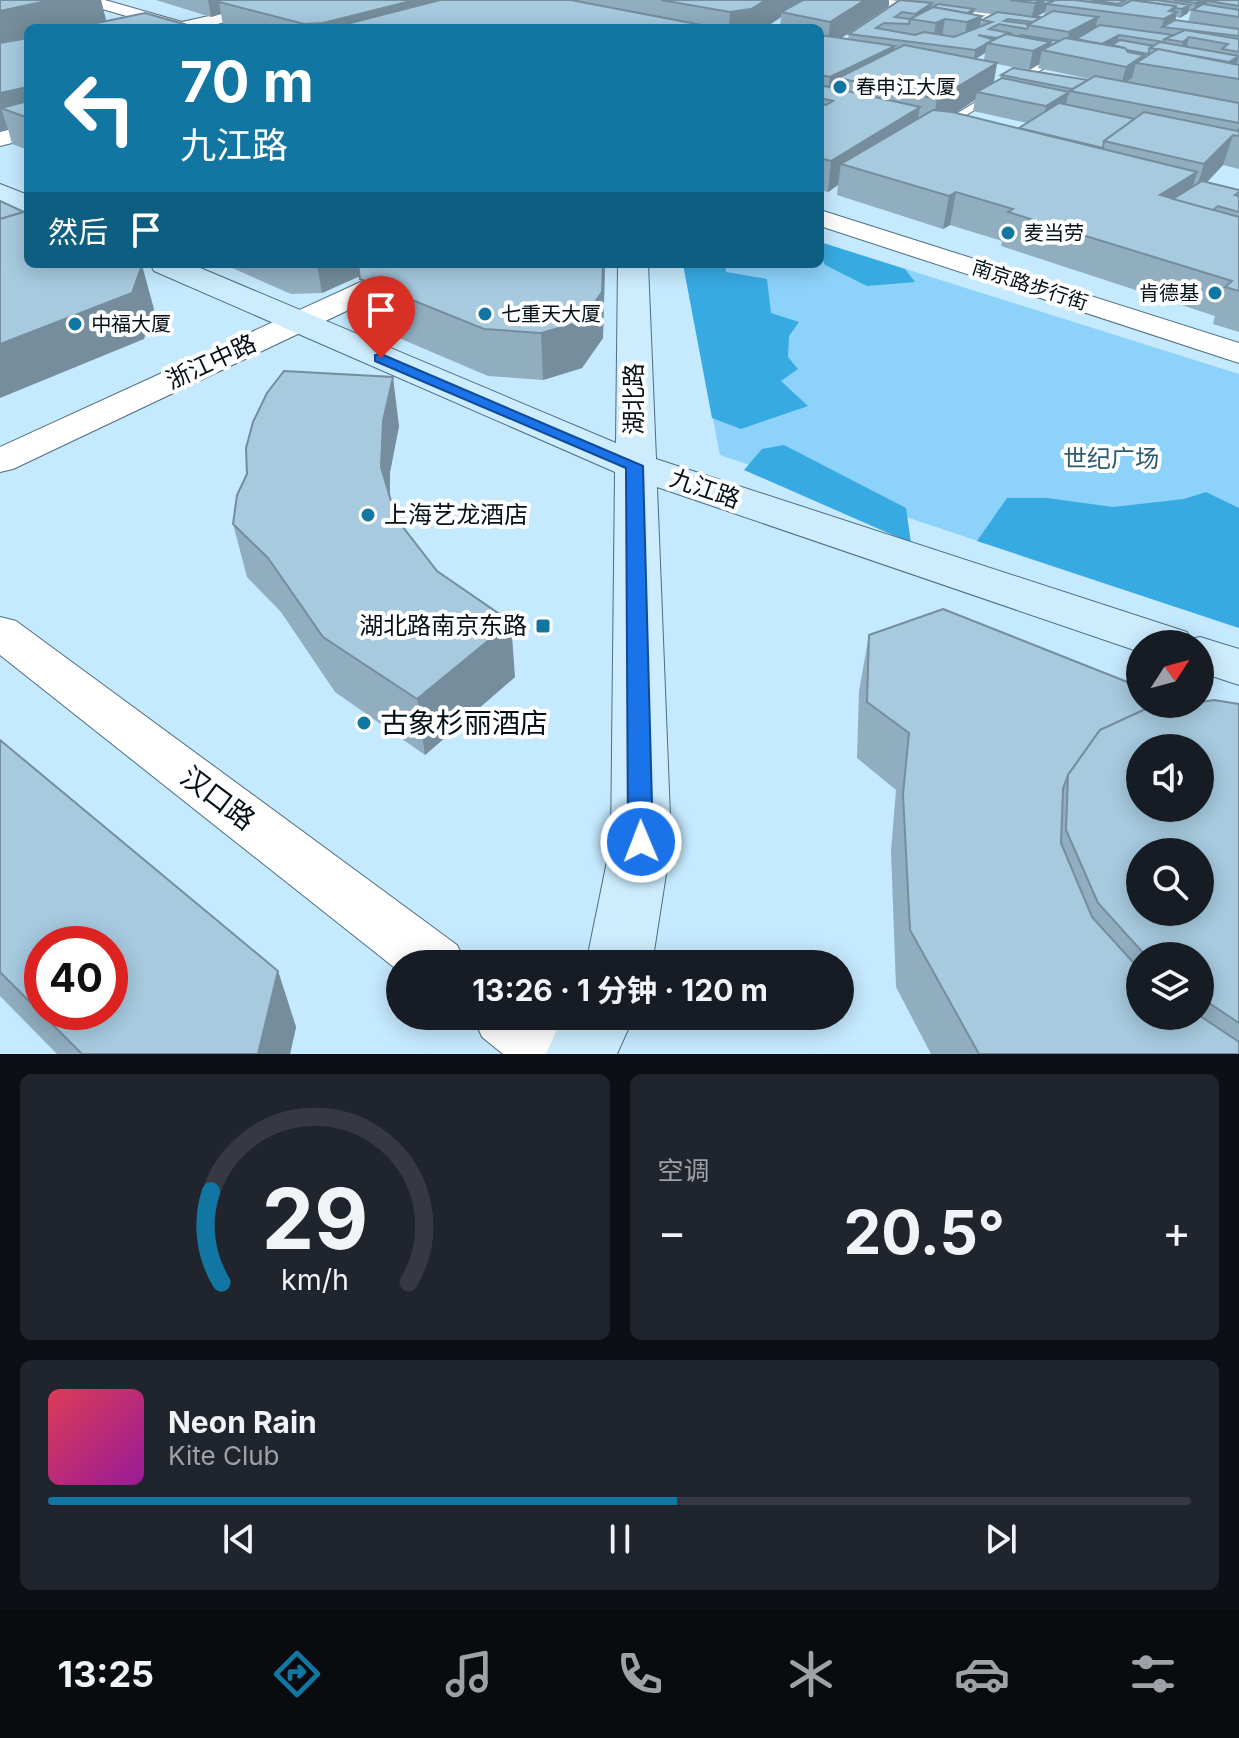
<!DOCTYPE html>
<html lang="zh">
<meta charset="utf-8">
<style>
:root{--surface:#171b24;--page:#20242c;--text:#f1f3f6;--muted:#9ea1a6;--line:#363941;--accent:#1276a3}
body{margin:0;font-family:Inter,"Noto Sans SC",sans-serif;background:var(--page);color:var(--text);height:100vh;display:flex;flex-direction:column;font-size:30px;white-space:nowrap}
*{box-sizing:border-box;margin:0}
p{font-size:26px;color:var(--muted)}
.icon{flex:none;width:44px;height:44px;fill:none;stroke:currentColor;stroke-width:2;stroke-linecap:round;stroke-linejoin:round}
.map{position:relative;height:1054px;overflow:hidden}
.panel{display:flex;flex-direction:column;gap:20px;padding:20px;background:#0d0f14;flex:1}
.panel>*{flex:none}
.hud{position:absolute;left:24px;top:24px;width:800px;height:244px;border-radius:12px;box-shadow:0 4px 20px #0003;background:#1276a3;color:#fff;overflow:hidden}
.needle{width:52px;rotate:54deg}
.controls{position:absolute;left:1126px;top:630px;display:grid;gap:16px}
.controls a{display:grid;place-items:center;width:88px;height:88px;border-radius:50%;background:var(--surface);box-shadow:0 4px 20px #0003;font-size:40px}
.speed{position:absolute;left:24px;top:926px;display:flex;gap:16px;font-size:40px;font-weight:700;text-align:center}
.speed>*{display:grid;place-content:center;width:104px;height:104px;border-radius:50%;background:var(--surface);box-shadow:0 4px 20px #0003;line-height:1}
.speed .limit{border:12px solid #d22;background:#fff;color:#111}
.pin{position:absolute;display:grid;place-items:center;width:68px;height:68px;color:#fff;margin:-82px -34px;border-radius:50% 50% 50% 0;rotate:-45deg;box-shadow:0 0 8px #0007}
.pin .icon{rotate:45deg}
.me{position:absolute;width:88px;margin:-44px;rotate:359deg;stroke-linejoin:round;filter:drop-shadow(0 0 6px #0008)}
.turn{display:flex;align-items:center;gap:28px;height:168px;padding:0 24px;font-size:36px}
.turn .icon{width:104px;height:104px;stroke-width:2.5}
.turn b{display:block;font-size:56px;line-height:68px}
.then{display:flex;align-items:center;height:76px;padding:0 24px;background:#0003;gap:16px;font-size:30px}
.big{font-size:60px;font-weight:700;line-height:1.1}
.panel .card{flex:1;display:flex;flex-direction:column;justify-content:center;gap:12px;min-width:0;padding:0 28px;border-radius:12px;background:var(--page)}
.panel .dial{align-items:center;gap:0}
.dial svg{height:208px;overflow:visible;fill:none;stroke:var(--line);stroke-width:7;stroke-linecap:round;text-anchor:middle}
.dial text{fill:var(--text);stroke:none}
.song{display:flex;align-items:center;gap:24px}
.cover{width:96px;height:96px;border-radius:12px;background:linear-gradient(135deg,hsl(350 70% 55%),hsl(300 70% 35%))}
.played{height:8px;border-radius:4px;background:linear-gradient(90deg,var(--accent) 55%,var(--line) 55%)}
.keys{display:flex;justify-content:space-around;direction:ltr}
.heat{display:flex;justify-content:space-between;align-items:center;font-size:44px;direction:ltr}
.panel .tiles{flex:1;display:grid;gap:20px;grid-template-columns:1fr 1fr}
.card:last-child{grid-column:span 2}
.trip{position:absolute;left:386px;top:950px;width:468px;height:80px;border-radius:40px;background:var(--surface);box-shadow:0 4px 20px #0003;font-weight:700;line-height:80px;text-align:center}
.dock{display:flex;height:128px;justify-content:space-around;align-items:center;background:#090b0e;color:var(--muted)}
.dock .icon{width:56px;height:56px}
.dock .on{color:var(--accent)}
.dock b{font-size:36px;color:var(--text)}
.map>svg:first-child{display:block}
</style>
<div class="map">
<svg width="1239" height="1054" viewBox="0 0 1239 1054">
<rect width="100%" height="100%" fill="#c5e9fe"/>
<path fill="#8dd2fa" d="M 820,242 L 1239,374 L 1239,628 L 720,455 L 683,264 L 820,264 Z"/>
<g fill="#38aae2">
<path d="M 820,242 L 905,269 L 915,282 L 867,286 L 825,265 L 820,254 Z"/>
<path d="M 683,264 L 726,264 L 726,272 L 767,279 L 771,313 L 799,322 L 789,336 L 788,357 L 798,369 L 781,381 L 808,406 L 741,429 L 712,418 Z"/>
<path d="M 784,445 L 906,508 L 911,543 L 744,470 L 762,449 Z"/>
<path d="M 1206,492 L 1239,508 L 1239,628 L 977,541 L 1007,498 L 1047,498 L 1113,507 L 1184,499 Z"/>
</g>
<g fill="none" stroke-linecap="round" stroke-linejoin="round">
<defs>
<path id="lane" d="M 1063,50 L 1066,55 L 943,129 L 934,127 Z"/>
<g id="street">
<path d="M 80,0 L 105,0 L 182,22 L 281,0 L 311,0 L 309,3 L 200,28 L 167,28 L 82,3 Z"/>
<path d="M 866,0 L 909,0 L 1044,18 L 1052,23 L 1044,28 L 874,5 Z"/>
<path d="M 28,125 L 28,139 L 0,146 L 0,132 Z"/>
<path d="M 820,210 L 1239,343 L 1239,363 L 820,226 Z"/>
<path d="M 400,264 L 437,264 L 433,270 L 13,469 L 0,472 L 0,447 Z"/>
<path d="M 0,617 L 16,621 L 457,945 L 466,964 L 400,964 L 400,972 L 0,655 Z"/>
<path d="M 473,1016 L 554,1016 L 576,1032 L 585,1054 L 503,1054 L 482,1037 Z"/>
</g>
<g id="secondary">
<path d="M 0,184 L 28,195 L 28,213 L 0,202 Z"/>
<path d="M 150,264 L 191,264 L 616,443 L 618,264 L 648,264 L 656,459 L 1187,632 L 1191,639 L 1200,637 L 1239,649 L 1239,685 L 1200,672 L 1200,644 L 1140,644 L 1140,652 L 657,487 L 671,842 L 652,964 L 586,964 L 611,842 L 615,472 L 154,271 Z"/>
<path d="M 563,1016 L 634,1016 L 617,1054 L 546,1054 Z"/>
</g>
</defs>
<use href="#lane" stroke="#4e6e81" stroke-width="2"/>
<use href="#street" stroke="#4e6e81" stroke-width="2"/>
<use href="#secondary" stroke="#4e6e81" stroke-width="2"/>
<use href="#lane" fill="#fff" fill-rule="evenodd"/>
<use href="#street" fill="#fff" fill-rule="evenodd"/>
<use href="#secondary" fill="#cdedfe" fill-rule="evenodd"/>
</g>
<g fill="#90aec0" fill-rule="evenodd">
<path d="M 0,0 L 101,0 L 106,21 L 198,28 L 28,28 L 28,150 L 12,144 L 8,129 L 0,131 Z"/>
<path d="M 156,0 L 1208,0 L 1207,4 L 1208,1 L 1239,0 L 1239,169 L 1223,165 L 1207,182 L 1239,190 L 1239,332 L 1213,324 L 1215,316 L 1001,246 L 1002,241 L 950,225 L 943,229 L 837,195 L 838,185 L 828,192 L 820,190 L 820,28 L 780,28 L 781,17 L 765,28 L 235,28 L 223,25 L 221,14 L 211,17 ZM 889,0 L 897,1 L 849,34 L 848,39 L 841,38 L 889,6 ZM 1189,11 L 1191,11 L 1188,22 L 1175,20 L 1176,17 L 1180,18 L 1188,13 ZM 973,12 L 992,14 L 982,20 L 980,26 L 982,16 L 973,14 ZM 1045,12 L 1044,16 L 1041,18 L 1036,17 ZM 985,53 L 984,60 L 975,59 ZM 997,64 L 1029,70 L 1039,64 L 1038,68 L 1090,79 L 1088,80 L 1001,75 L 1000,79 L 994,83 ZM 975,100 L 973,111 L 1027,123 L 1019,128 L 956,113 Z"/>
<path d="M 223,264 L 605,264 L 603,338 L 582,368 L 543,380 L 488,376 L 366,324 L 360,276 L 322,293 L 291,294 Z"/>
<path d="M 399,426 L 390,472 L 390,497 L 396,518 L 515,677 L 425,755 L 335,692 L 281,612 L 247,577 L 233,524 Z"/>
<path d="M 869,635 L 1140,704 L 1239,704 L 1239,1054 L 931,1054 L 896,987 L 891,851 L 896,790 L 857,758 L 859,691 ZM 1140,956 L 1200,956 L 1200,1016 L 1140,1016 Z"/>
<path d="M 0,740 L 278,971 L 296,1027 L 290,1054 L 57,1054 L 0,996 Z"/>
</g>
<g fill="#758d9c">
<path d="M 51,0 L 101,0 L 108,28 L 28,28 L 28,51 L 0,57 L 0,11 Z"/>
<path d="M 208,0 L 276,0 L 219,2 L 221,14 L 211,17 Z"/>
<path d="M 415,0 L 484,0 L 335,28 L 324,28 L 323,23 Z"/>
<path d="M 766,0 L 808,0 L 781,12 L 781,17 L 765,28 L 729,28 L 730,12 Z"/>
<path d="M 865,0 L 889,0 L 889,6 L 828,47 L 830,22 Z"/>
<path d="M 1040,0 L 1054,0 L 1047,4 L 1045,12 L 1031,20 L 1035,3 Z"/>
<path d="M 1202,0 L 1208,0 L 1207,4 L 1194,10 L 1196,3 Z"/>
<path d="M 932,3 L 930,12 L 914,19 L 915,14 Z"/>
<path d="M 1190,5 L 1188,13 L 1180,18 L 1182,9 Z"/>
<path d="M 1176,6 L 1174,14 L 1177,12 L 1173,29 L 1162,27 L 1159,36 L 1164,19 L 1169,11 Z"/>
<path d="M 974,9 L 972,20 L 982,16 L 979,32 L 964,40 L 967,22 L 965,14 Z"/>
<path d="M 1098,17 L 1094,34 L 1066,49 L 1069,32 Z"/>
<path d="M 945,19 L 942,36 L 933,40 L 936,23 Z"/>
<path d="M 1119,35 L 1117,44 L 1096,55 L 1099,46 Z"/>
<path d="M 1189,37 L 1185,54 L 1180,53 L 1183,42 Z"/>
<path d="M 1051,42 L 1049,51 L 1042,50 L 1039,64 L 1029,70 L 1033,51 Z"/>
<path d="M 987,44 L 985,53 L 974,60 L 975,50 Z"/>
<path d="M 895,46 L 891,71 L 838,78 L 835,100 L 827,99 L 830,77 Z"/>
<path d="M 1144,55 L 1142,64 L 1136,63 L 1132,78 L 1121,85 L 1126,67 Z"/>
<path d="M 1239,56 L 1233,74 L 1229,62 Z"/>
<path d="M 997,63 L 992,89 L 977,92 L 975,100 L 932,128 L 937,99 Z"/>
<path d="M 28,87 L 28,118 L 1,108 L 8,129 L 0,131 L 0,93 Z"/>
<path d="M 1069,92 L 1064,111 L 1042,127 L 1046,106 Z"/>
<path d="M 920,107 L 915,135 L 841,164 L 838,185 L 828,192 L 831,161 Z"/>
<path d="M 1233,135 L 1223,165 L 1194,196 L 1204,164 Z"/>
<path d="M 1197,172 L 1188,204 L 1160,195 Z"/>
<path d="M 956,192 L 950,225 L 943,229 L 949,196 Z"/>
<path d="M 317,264 L 387,264 L 322,293 Z"/>
<path d="M 603,264 L 605,264 L 603,338 L 582,368 L 543,380 L 541,333 Z"/>
<path d="M 142,265 L 154,309 L 144,339 L 0,398 L 0,344 Z"/>
<path d="M 393,377 L 399,426 L 390,472 L 389,519 L 381,467 L 383,421 Z"/>
<path d="M 511,622 L 515,677 L 425,755 L 417,699 Z"/>
<path d="M 278,971 L 296,1027 L 290,1054 L 258,1054 Z"/>
</g>
<g fill="#a7cadf" stroke="#758d9c" stroke-width="2" fill-rule="evenodd">
<path d="M 0,0 L 51,0 L 0,11 Z"/>
<path d="M 220,0 L 415,0 L 323,23 L 304,24 L 219,2 Z"/>
<path d="M 440,0 L 571,0 L 712,27 L 335,28 L 335,27 Z"/>
<path d="M 661,0 L 766,0 L 751,9 L 730,12 Z"/>
<path d="M 803,0 L 865,0 L 830,22 L 781,12 Z"/>
<path d="M 900,0 L 932,3 L 915,14 L 902,12 L 895,17 L 910,19 L 909,24 L 884,23 L 876,28 L 915,35 L 924,32 L 954,37 L 992,22 L 982,20 L 997,12 L 1041,18 L 1033,22 L 1008,19 L 1004,21 L 1029,24 L 1027,29 L 999,24 L 989,29 L 1010,33 L 997,38 L 978,35 L 995,40 L 975,50 L 849,34 Z"/>
<path d="M 1010,0 L 1040,0 L 1035,3 Z"/>
<path d="M 1044,0 L 1054,0 L 1043,5 Z"/>
<path d="M 1055,0 L 1075,0 L 1121,6 L 1132,0 L 1176,6 L 1169,11 L 1177,12 L 1164,19 L 1047,4 Z"/>
<path d="M 1091,0 L 1126,0 L 1118,4 Z"/>
<path d="M 1133,0 L 1157,0 L 1190,5 L 1182,9 L 1175,8 L 1176,6 Z"/>
<path d="M 1174,0 L 1202,0 L 1196,3 Z"/>
<path d="M 1210,0 L 1239,0 L 1239,6 L 1208,1 Z"/>
<path d="M 938,4 L 974,9 L 967,13 L 933,7 L 928,10 Z"/>
<path d="M 1203,4 L 1239,10 L 1239,17 L 1192,10 Z"/>
<path d="M 933,7 L 982,16 L 967,22 L 945,19 L 936,23 L 910,19 Z"/>
<path d="M 1053,11 L 1098,17 L 1069,32 L 1028,25 Z"/>
<path d="M 145,13 L 198,28 L 73,28 Z"/>
<path d="M 1175,20 L 1239,29 L 1239,36 L 1162,27 Z"/>
<path d="M 1100,25 L 1173,35 L 1165,39 L 1164,42 L 1119,35 L 1102,44 L 1076,39 Z"/>
<path d="M 1185,30 L 1239,39 L 1239,52 L 1222,49 L 1228,44 L 1189,37 L 1183,42 L 1165,39 Z"/>
<path d="M 1006,34 L 1051,42 L 1033,51 L 987,43 Z"/>
<path d="M 820,35 L 895,46 L 830,77 L 820,75 Z"/>
<path d="M 1021,35 L 1059,41 L 1050,46 L 1051,42 L 1018,36 Z"/>
<path d="M 28,38 L 28,87 L 0,93 L 0,43 Z"/>
<path d="M 1065,38 L 1125,48 L 1128,52 L 1144,55 L 1126,67 L 1042,50 Z"/>
<path d="M 1120,40 L 1154,46 L 1150,48 L 1148,54 L 1127,50 L 1125,48 L 1112,45 Z"/>
<path d="M 1160,42 L 1239,56 L 1229,62 L 1150,48 Z"/>
<path d="M 904,45 L 997,63 L 937,99 L 838,78 Z"/>
<path d="M 1158,49 L 1239,65 L 1239,79 L 1136,63 Z"/>
<path d="M 1013,68 L 1088,80 L 1072,89 L 1001,75 Z"/>
<path d="M 1095,76 L 1239,103 L 1239,123 L 1070,91 Z"/>
<path d="M 1002,78 L 1069,92 L 1046,106 L 977,92 Z"/>
<path d="M 820,85 L 920,107 L 831,161 L 820,158 L 820,103 L 826,105 L 833,101 L 820,98 Z"/>
<path d="M 28,101 L 28,118 L 1,108 Z"/>
<path d="M 1059,103 L 1135,119 L 1104,141 L 1103,148 L 1019,128 Z"/>
<path d="M 933,110 L 952,112 L 1197,172 L 1160,195 L 1239,217 L 1239,291 L 1225,287 L 1232,281 L 1008,212 L 1013,209 L 956,192 L 949,196 L 841,164 Z"/>
<path d="M 1144,112 L 1237,131 L 1239,129 L 1239,136 L 1233,135 L 1204,164 L 1104,141 Z"/>
<path d="M 1202,181 L 1239,190 L 1239,192 L 1235,195 L 1239,196 L 1239,212 L 1218,206 L 1213,210 L 1173,199 Z"/>
<path d="M 0,201 L 24,212 L 0,219 Z"/>
<path d="M 27,211 L 28,211 L 28,264 L 140,264 L 142,265 L 132,293 L 0,344 L 0,219 Z"/>
<path d="M 358,264 L 603,264 L 602,292 L 581,322 L 541,333 L 484,329 L 360,279 Z"/>
<path d="M 284,371 L 393,377 L 383,421 L 381,467 L 396,518 L 437,571 L 511,622 L 417,699 L 323,637 L 268,558 L 233,524 L 237,495 L 247,474 L 246,448 L 253,422 L 267,393 Z"/>
<path d="M 943,609 L 1140,687 L 1140,704 L 1176,704 L 1150,707 L 1100,730 L 1068,775 L 1063,789 L 1061,843 L 1092,917 L 1140,970 L 1140,1016 L 1200,1016 L 1239,1042 L 1239,1054 L 979,1054 L 910,930 L 903,794 L 909,733 L 867,702 L 869,635 Z"/>
<path d="M 1214,700 L 1239,704 L 1239,1023 L 1200,997 L 1200,956 L 1146,956 L 1098,903 L 1066,830 L 1068,775 L 1100,730 L 1150,707 L 1176,704 L 1200,704 L 1200,702 ZM 1140,748 L 1200,748 L 1200,808 L 1140,808 ZM 1140,852 L 1200,852 L 1200,912 L 1140,912 Z"/>
<path d="M 0,740 L 278,971 L 258,1054 L 82,1054 L 0,972 ZM 42,944 L 110,944 L 110,1012 L 42,1012 Z"/>
</g>
<path fill="#1a73e8" stroke="#114b97" stroke-width="2" d="M 381,354 L 643,466 L 653,842 L 650,849 L 641,852 L 632,849 L 628,842 L 626,468 L 375,361 L 375,355 Z"/>
<g fill="#1276a3" stroke="#fff" stroke-width="3">
<circle cx="840" cy="87" r="8"/>
<circle cx="1008" cy="233" r="8"/>
<circle cx="1215" cy="293" r="8"/>
<circle cx="485" cy="314" r="8"/>
<circle cx="75" cy="324" r="8"/>
<circle cx="368" cy="515" r="8"/>
<rect x="535" y="618" width="16" height="16" rx="4"/>
<circle cx="364" cy="723" r="8"/>
</g>
<g text-anchor="middle" stroke-width="8" stroke-linejoin="round" paint-order="stroke">
<g font-size="20" fill="#041017" stroke="#fff" text-anchor="start">
<text x="856" y="94">春申江大厦</text>
<text x="1024" y="240">麦当劳</text>
<text x="1199" y="300" text-anchor="end">肯德基</text>
<text x="501" y="321">七重天大厦</text>
<text x="91" y="331">中福大厦</text>
</g>
<g font-size="20" fill="#041017" stroke="#fff">
<text transform="translate(1030 285) rotate(18)" y="7">南京路步行街</text>
</g>
<g font-size="24" fill="#041017" stroke="#fff">
<text transform="translate(211 362) rotate(-25)" y="8">浙江中路</text>
<text transform="translate(634 399) rotate(-90)" y="8">湖北路</text>
<text transform="translate(705 489) rotate(19)" y="8">九江路</text>
</g>
<g font-size="24" fill="#2d5a72" stroke="#fff">
<text x="1111" y="467">世纪广场</text>
</g>
<g font-size="24" fill="#041017" stroke="#fff" text-anchor="start">
<text x="384" y="523">上海艺龙酒店</text>
<text x="527" y="634" text-anchor="end">湖北路南京东路</text>
</g>
<g font-size="28" fill="#041017" stroke="#fff" text-anchor="start">
<text x="380" y="733">古象杉丽酒店</text>
</g>
<g font-size="28" fill="#041017" stroke="#fff">
<text transform="translate(218 798) rotate(37)" y="10">汉口路</text>
</g>
</g>
</svg>
<div class="controls">
<a><svg class="needle" viewBox="-14 -14 28 28"><path d="M0-13l5 13h-10z" fill="#e53935"/><path d="M0 13l5-13h-10z" fill="#9ea1a6"/></svg></a>
<a><svg class="icon" aria-label="sound" viewBox="0 0 24 24"><path d="M4 9h4l5-4v14l-5-4H4zM17 9q2 3 0 6"/></svg></a>
<a><svg class="icon" aria-label="search" viewBox="0 0 24 24"><circle cx="10" cy="10" r="6"/><path d="M15 15l6 6"/></svg></a>
<a><svg class="icon" aria-label="layers" viewBox="0 0 24 24"><path d="M12 4l9 5-9 5-9-5zM3 14l9 5 9-5"/></svg></a>
</div>
<div class="speed"><div class="limit">40</div></div>
<div class="pin" style="left:381px;top:358px;background:#d93025"><svg class="icon" aria-label="arrive" viewBox="0 0 24 24"><path d="M6 21V4h12l-3 4 3 4H6"/></svg></div>
<svg class="me" style="left:641px;top:842px" viewBox="-20 -20 40 40"><circle r="17" fill="#1a73e8" stroke="#fff" stroke-width="3"/><path d="M0-11L8 9 0 5-8 9z" fill="#fff"/></svg>
<div class="trip">13:26 · 1 分钟 · 120 m</div>
<div class="hud">
<div class="turn"><svg class="icon" aria-label="left" viewBox="0 0 24 24"><path d="M17 20v-9H6M10 6l-5 5 5 5"/></svg><div><b>70 m</b>九江路</div></div>
<div class="then">然后<svg class="icon" aria-label="arrive" viewBox="0 0 24 24"><path d="M6 21V4h12l-3 4 3 4H6"/></svg></div>
</div>
</div>
<section class="panel">
<div class="tiles">
<div class="card dial"><svg viewBox="0 0 100 80">
<path d="M14 69A42 42 0 1 1 86 69"/>
<path d="M14 69A42 42 0 0 1 10 34" stroke="#1276a3"/>
<text x="50" y="56" font-size="32" font-weight="700">29</text>
<text x="50" y="72" font-size="11">km/h</text>
</svg></div>
<div class="card"><p>空调</p>
<div class="heat"><a>−</a><b class="big">20.5°</b><a>+</a></div>
</div>
<div class="card">
<div class="song"><i class="cover"></i><div><b>Neon Rain</b><p>Kite Club</p></div></div>
<div class="played"></div>
<div class="keys"><svg class="icon" aria-label="previous" viewBox="0 0 24 24"><path d="M18 5L8 12l10 7zM5 5v14"/></svg><svg class="icon" aria-label="pause" viewBox="0 0 24 24"><path d="M8 5v14M16 5v14"/></svg><svg class="icon" aria-label="next" viewBox="0 0 24 24"><path d="M6 5l10 7-10 7zM19 5v14"/></svg></div>
</div>
</div>
</section>
<nav class="dock">
<b>13:25</b>
<svg class="icon on" aria-label="directions" viewBox="0 0 24 24"><path d="M12 3l9 9-9 9-9-9zM9 14v-3h6M13 9l2 2-2 2"/></svg>
<svg class="icon" aria-label="music" viewBox="0 0 24 24"><path d="M9 18V5l10-2v13"/><circle cx="6" cy="18" r="3"/><circle cx="16" cy="16" r="3"/></svg>
<svg class="icon" aria-label="phone" viewBox="0 0 24 24"><path d="M5 4h4l2 5-3 2q2 4 5 5l2-3 5 2v4C11 20 4 13 5 4z"/></svg>
<svg class="icon" aria-label="climate" viewBox="0 0 24 24"><path d="M12 3v18M4 7l16 10M4 17L20 7"/></svg>
<svg class="icon" aria-label="car" viewBox="0 0 24 24"><path d="M5 17H2v-5l4-1 3-4h7l3 4 3 1v5h-3M9 17h6M6 11h13"/><circle cx="7" cy="17" r="2"/><circle cx="17" cy="17" r="2"/></svg>
<svg class="icon" aria-label="filters" viewBox="0 0 24 24"><path d="M4 7h16M4 17h16"/><circle cx="9" cy="7" r="2"/><circle cx="15" cy="17" r="2"/></svg>
</nav>
